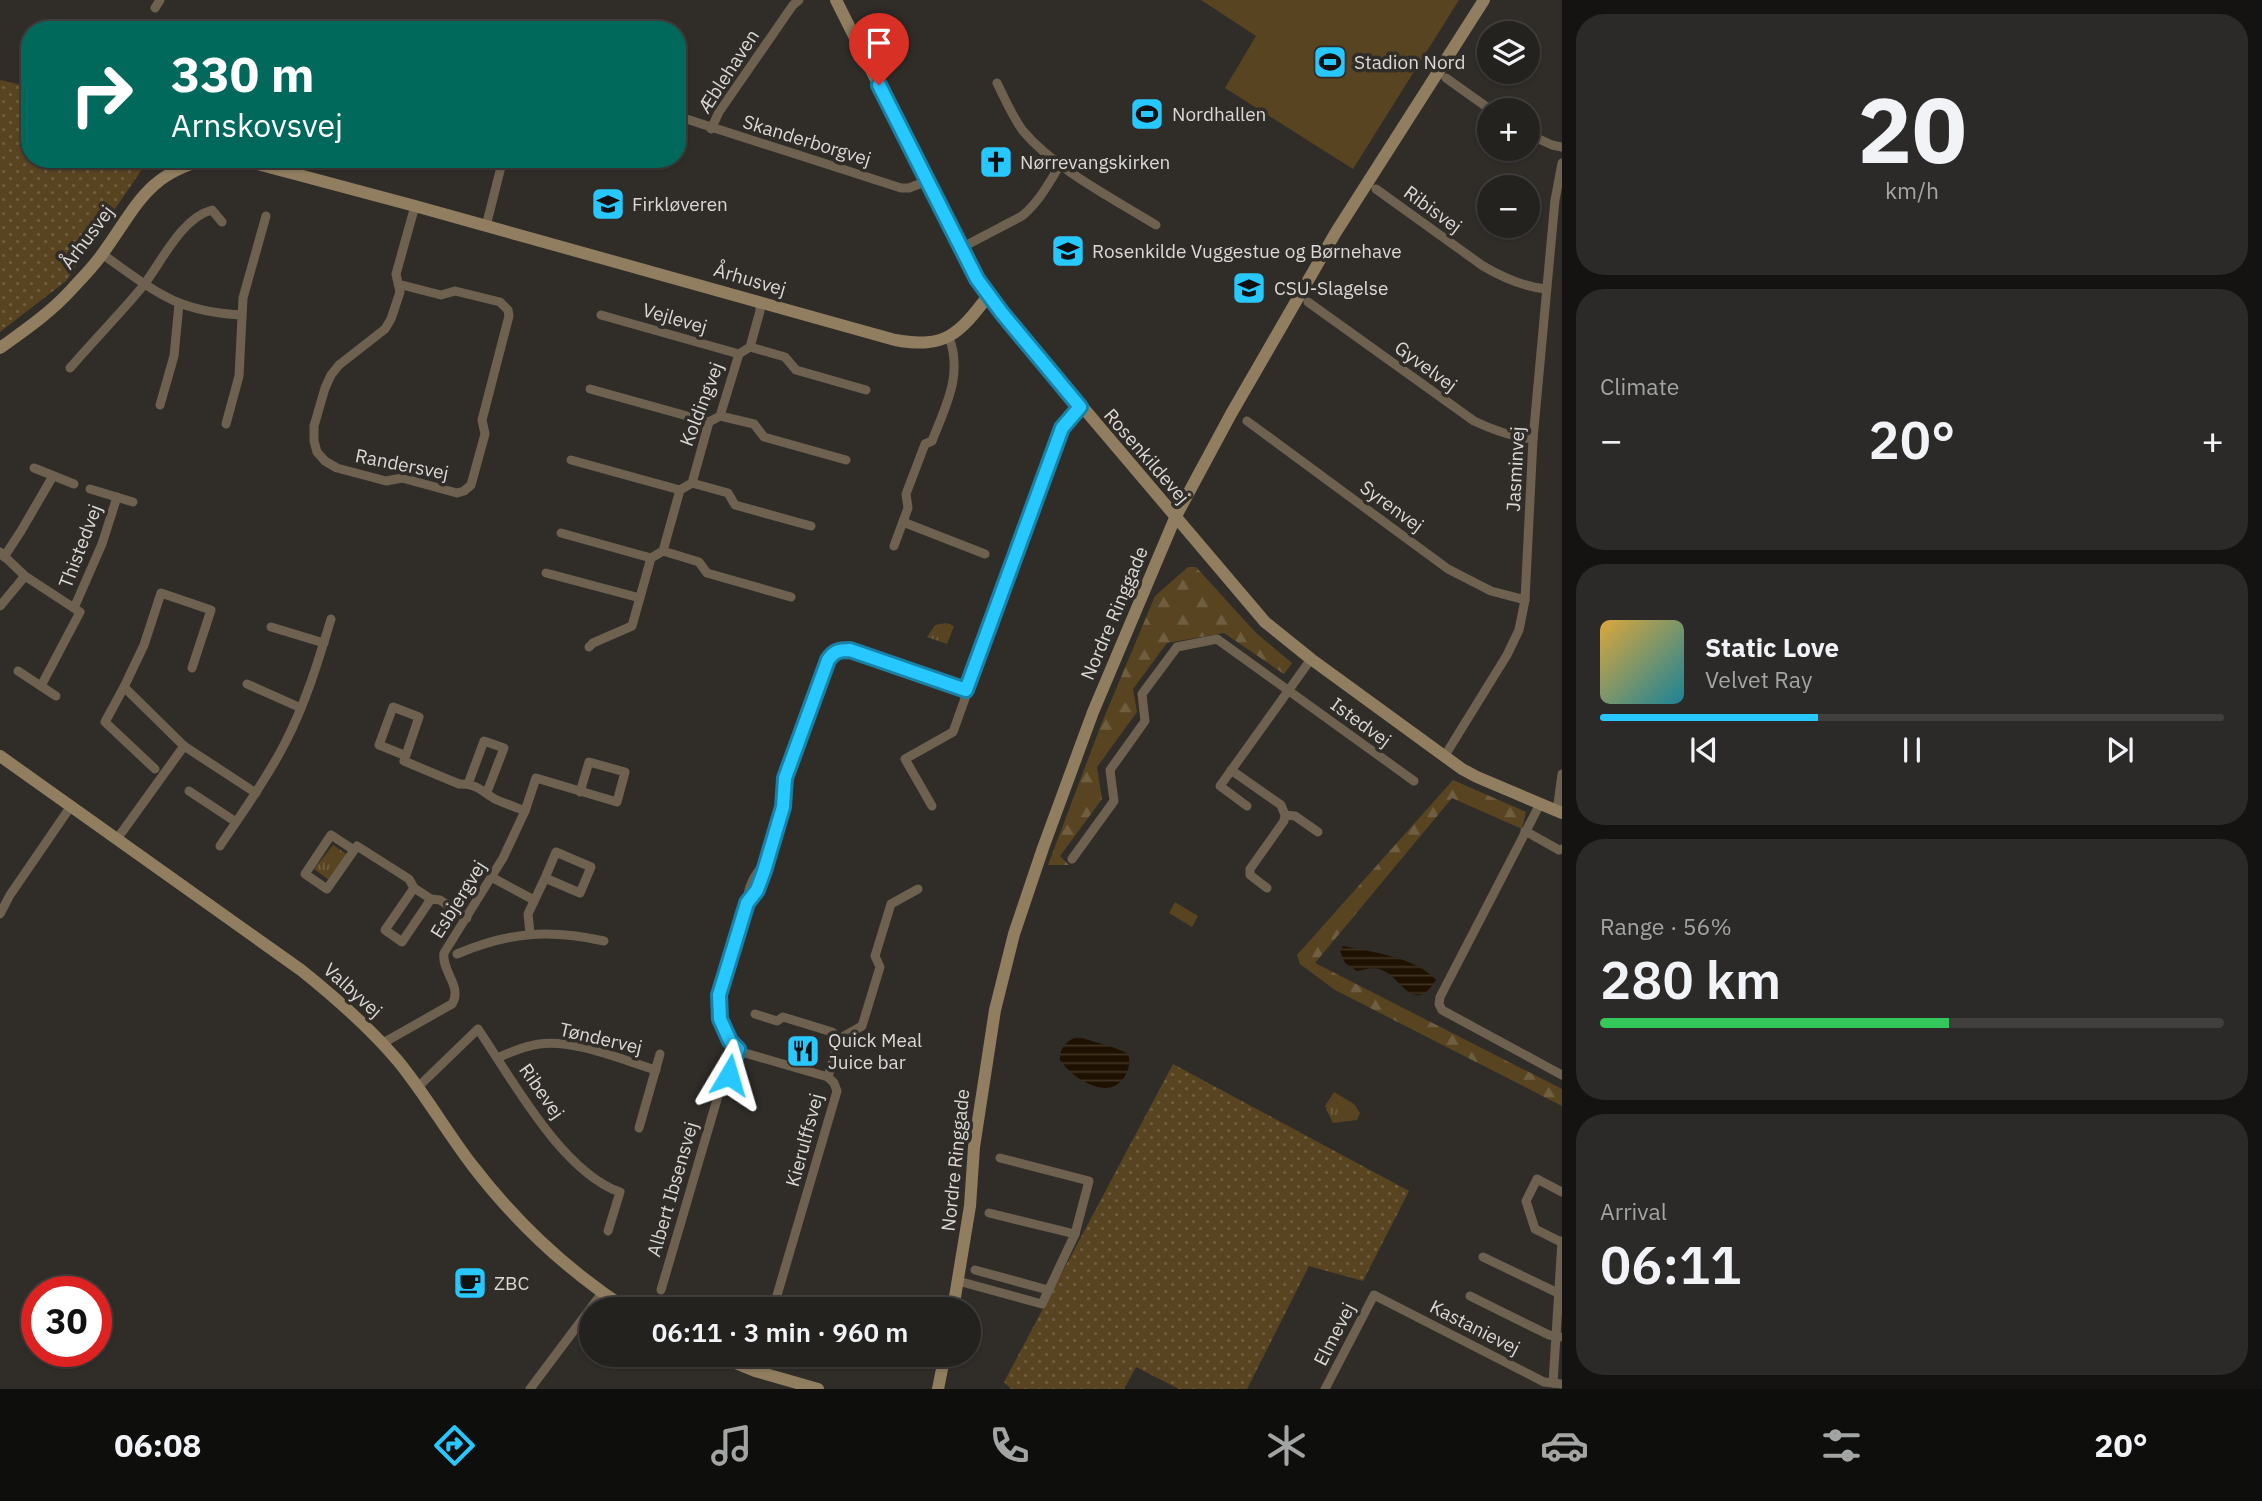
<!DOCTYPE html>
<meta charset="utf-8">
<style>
:root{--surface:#24221f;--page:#2c2a28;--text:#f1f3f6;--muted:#a3a4a4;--line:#413f3d;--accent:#27c8ff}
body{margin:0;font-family:"IBM Plex Sans",sans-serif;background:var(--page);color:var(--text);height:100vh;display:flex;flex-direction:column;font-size:26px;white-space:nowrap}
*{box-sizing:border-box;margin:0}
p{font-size:23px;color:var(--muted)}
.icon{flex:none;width:38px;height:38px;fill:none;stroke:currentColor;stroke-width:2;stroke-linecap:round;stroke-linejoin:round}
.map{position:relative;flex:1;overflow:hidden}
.side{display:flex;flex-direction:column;gap:14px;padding:14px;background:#141311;width:700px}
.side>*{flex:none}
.top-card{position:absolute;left:21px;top:21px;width:665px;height:147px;border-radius:28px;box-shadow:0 2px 5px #0004,0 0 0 2px var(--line);background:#00695c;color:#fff;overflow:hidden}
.fabs{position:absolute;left:1477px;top:21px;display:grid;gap:14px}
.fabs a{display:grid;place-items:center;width:63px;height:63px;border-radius:50%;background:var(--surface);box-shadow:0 2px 5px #0004,0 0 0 2px var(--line);font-size:35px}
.speed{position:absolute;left:21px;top:1276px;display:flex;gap:14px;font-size:35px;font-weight:700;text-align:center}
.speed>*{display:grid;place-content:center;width:91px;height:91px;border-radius:50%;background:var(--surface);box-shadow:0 2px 5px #0004,0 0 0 2px var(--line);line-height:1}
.speed .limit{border:10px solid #d22;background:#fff;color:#111}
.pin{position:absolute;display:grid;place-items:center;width:60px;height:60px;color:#fff;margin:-72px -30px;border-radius:50% 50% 50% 0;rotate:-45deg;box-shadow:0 0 7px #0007}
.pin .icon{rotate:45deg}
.me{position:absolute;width:77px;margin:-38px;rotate:7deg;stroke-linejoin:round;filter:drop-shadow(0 0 5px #0008)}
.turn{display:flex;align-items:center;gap:24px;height:147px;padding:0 35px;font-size:32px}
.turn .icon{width:91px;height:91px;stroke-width:2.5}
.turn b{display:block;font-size:49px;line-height:60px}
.big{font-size:52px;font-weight:600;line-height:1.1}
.side .card{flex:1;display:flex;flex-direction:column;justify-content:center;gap:10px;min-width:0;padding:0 24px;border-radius:28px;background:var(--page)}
.side .dial{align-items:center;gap:0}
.dial b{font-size:91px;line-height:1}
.song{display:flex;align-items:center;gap:21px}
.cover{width:84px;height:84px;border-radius:10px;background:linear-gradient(135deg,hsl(40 70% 55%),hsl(190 70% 35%))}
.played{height:7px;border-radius:4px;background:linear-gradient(90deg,var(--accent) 35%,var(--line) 35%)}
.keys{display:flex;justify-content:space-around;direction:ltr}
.heat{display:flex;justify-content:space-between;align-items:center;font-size:38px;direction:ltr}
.charge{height:10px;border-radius:5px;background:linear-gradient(90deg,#34c759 56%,var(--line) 0)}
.trip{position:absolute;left:579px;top:1297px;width:402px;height:70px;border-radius:35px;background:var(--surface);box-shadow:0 2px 5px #0004,0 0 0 2px var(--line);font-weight:600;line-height:70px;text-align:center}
.tab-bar{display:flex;height:112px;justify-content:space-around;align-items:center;background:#0e0e0c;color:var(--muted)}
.tab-bar .icon{width:49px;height:49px}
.tab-bar .selected{color:var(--accent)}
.tab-bar b{font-size:32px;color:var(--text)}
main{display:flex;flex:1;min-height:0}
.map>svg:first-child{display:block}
</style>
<main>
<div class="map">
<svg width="1562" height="1389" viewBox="0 0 1562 1389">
<defs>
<pattern id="forest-firs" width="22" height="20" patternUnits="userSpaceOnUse" patternTransform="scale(1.75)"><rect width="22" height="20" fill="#594422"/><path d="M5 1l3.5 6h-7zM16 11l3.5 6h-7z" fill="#705e41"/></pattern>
<pattern id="park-tufts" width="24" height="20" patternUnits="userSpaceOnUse" patternTransform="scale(1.75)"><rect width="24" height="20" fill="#594422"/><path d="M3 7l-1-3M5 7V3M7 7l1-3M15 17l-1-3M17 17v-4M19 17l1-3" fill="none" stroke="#705e41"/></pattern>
<pattern id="garden-dots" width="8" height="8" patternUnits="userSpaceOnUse" patternTransform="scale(1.75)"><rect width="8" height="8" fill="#594422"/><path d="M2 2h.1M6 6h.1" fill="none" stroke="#705e41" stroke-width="1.8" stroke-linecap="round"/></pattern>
<pattern id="water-rules" width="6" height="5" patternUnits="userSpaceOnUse" patternTransform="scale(1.75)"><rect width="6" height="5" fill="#1f1100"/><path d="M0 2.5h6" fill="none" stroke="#3f3324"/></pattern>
</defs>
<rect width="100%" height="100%" fill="#302d29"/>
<g fill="#594422">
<path d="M 1201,0 L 1459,0 L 1353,169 L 1225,88 L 1256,36 Z"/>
<path d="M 1175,902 L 1198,916 L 1192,927 L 1169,913 Z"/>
</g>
<g fill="url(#forest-firs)">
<path d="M 1188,567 L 1196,567 L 1256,633 L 1292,663 L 1284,674 L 1224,633 L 1167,643 L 1133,689 L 1137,712 L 1097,767 L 1102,799 L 1060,856 L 1069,865 L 1048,865 L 1101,725 L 1155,596 Z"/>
<path d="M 1453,780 L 1526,812 L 1522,829 L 1452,798 L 1315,963 L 1562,1089 L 1562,1106 L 1335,990 L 1300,964 L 1297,955 Z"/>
</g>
<g fill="url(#park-tufts)">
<path d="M 946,623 L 954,626 L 947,644 L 927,637 L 935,625 Z"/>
<path d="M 333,845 L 346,854 L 329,880 L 314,869 Z"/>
<path d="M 1334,1092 L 1354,1104 L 1360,1113 L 1357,1120 L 1333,1123 L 1325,1106 Z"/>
</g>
<g fill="url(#garden-dots)">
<path d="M 0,80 L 30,87 L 30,159 L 149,159 L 66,281 L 0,332 Z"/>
<path d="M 1173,1064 L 1409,1191 L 1363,1281 L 1309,1266 L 1247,1389 L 1179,1389 L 1136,1367 L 1124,1389 L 1011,1389 L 1004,1382 Z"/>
</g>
<g fill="url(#water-rules)">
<path d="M 1343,946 C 1372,952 1416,957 1436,980 C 1412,1018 1401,974 1379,969 C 1372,967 1364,970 1357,971 L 1345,963 L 1340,951 Z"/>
<path d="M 1079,1037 C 1096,1043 1113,1045 1128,1054 C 1131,1062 1129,1068 1125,1076 C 1109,1103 1072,1078 1060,1060 C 1059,1049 1068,1038 1079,1037 Z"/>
</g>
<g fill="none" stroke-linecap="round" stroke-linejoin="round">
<g stroke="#6e614f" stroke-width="9">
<path d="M 155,8 L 160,0"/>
<path d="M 1446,78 L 1491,110"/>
<path d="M 997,83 C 1005,99 1012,116 1023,131 C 1055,169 1114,199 1156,225"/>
<path d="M 677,116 L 901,188 L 909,188 L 927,181"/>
<path d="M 711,129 L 719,112 L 793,5 L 799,0"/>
<path d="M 1528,134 L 1552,145 L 1562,147"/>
<path d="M 289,172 L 293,159"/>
<path d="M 1376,189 L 1483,266 C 1502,277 1524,287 1546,289"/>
<path d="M 486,226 L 503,159"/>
<path d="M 961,248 L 1022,216 C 1039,202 1049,183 1060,165"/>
<path d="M 102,254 C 155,291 174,311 241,315"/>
<path d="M 398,284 L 441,295 L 455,291 L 500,302 L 508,310 L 509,316 L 482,420 L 485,434 L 471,485 L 464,491 L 457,493 L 402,478 L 386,481 L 337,468 L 325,461 L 317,452 L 314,441 L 314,426 L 325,388 L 331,375 L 339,365 L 385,329 L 391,319 L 400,292 L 396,274 L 415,206"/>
<path d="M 1308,302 L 1474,421 C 1493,430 1512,437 1533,439"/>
<path d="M 601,315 L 739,354"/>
<path d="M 750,347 L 785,357 L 796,370 L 866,390"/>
<path d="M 70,368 C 94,340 120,314 143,286 C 161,263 181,218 212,210 L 222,222"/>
<path d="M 590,389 L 709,422"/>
<path d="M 160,405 L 174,356 L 179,304"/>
<path d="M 720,416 L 754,424 L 764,437 L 846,460"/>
<path d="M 1247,421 L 1448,569 L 1491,591 L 1525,600"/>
<path d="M 226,424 L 239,376 L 243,298 L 266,216"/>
<path d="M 571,460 L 680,490"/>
<path d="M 34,468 L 74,484"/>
<path d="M 692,483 L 728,493 L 735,505 L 811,526"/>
<path d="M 90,489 L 133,502"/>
<path d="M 903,522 L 985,554"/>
<path d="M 561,533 L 651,558"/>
<path d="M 894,546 L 908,508 L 906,494 L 925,444 L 932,441 C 946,405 963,375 949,337"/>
<path d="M 663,551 L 699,562 L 707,573 L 791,597"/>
<path d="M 0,552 L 25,576 L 80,612 L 41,686"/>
<path d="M 4,557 L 21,531 L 53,476"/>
<path d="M 546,573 L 640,598"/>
<path d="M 0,606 L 25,576"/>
<path d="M 74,608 L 102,544 L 117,497"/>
<path d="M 271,627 L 324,643"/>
<path d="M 589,647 L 593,643 L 632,626 L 651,558 L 663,551 L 680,490 L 692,483 L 709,422 L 720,416 L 739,354 L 750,347 L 760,311 L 760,302"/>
<path d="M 18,671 L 56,696"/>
<path d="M 247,684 L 301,708"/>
<path d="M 124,687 L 105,722 L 155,769"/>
<path d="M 184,746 L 256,793"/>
<path d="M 404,755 L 379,745 L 393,707 L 419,717 L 404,761 L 459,784 C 478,783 483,793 497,800 C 506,804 516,807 525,811"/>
<path d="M 1444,757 L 1507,655 L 1519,630 L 1525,600 L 1533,439 L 1555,200 L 1562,163"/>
<path d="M 1231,770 L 1281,805 L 1285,815 L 1284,821 L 1250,869 L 1250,875 L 1267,888"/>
<path d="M 468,784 L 484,741 L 504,748 L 487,792"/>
<path d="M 189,791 L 236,822"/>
<path d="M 1540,804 L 1440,997 L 1439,1004 L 1442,1010 L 1562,1075"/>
<path d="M 932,806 L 905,759 L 953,732 L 1062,428 L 1080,407"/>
<path d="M 1247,806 L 1220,786 L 1311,659"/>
<path d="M 1557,811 L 1562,774"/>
<path d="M 1285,815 L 1295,816 L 1318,832"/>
<path d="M 1525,831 L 1559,850 L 1562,849"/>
<path d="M 117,839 L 184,746 L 124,687 L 144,645 L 161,593 L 211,610 L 192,668"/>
<path d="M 220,846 C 242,813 266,780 284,745 C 305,705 318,662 331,619"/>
<path d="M 354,850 L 331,835 L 305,874 L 327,889 L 357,846 L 409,879 L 414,888 L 431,899 L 440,900 L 467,918"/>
<path d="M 1072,859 L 1114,801 L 1110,770 L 1145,721 L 1142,694 L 1177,647 L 1217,639 L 1414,781"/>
<path d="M 765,863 C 754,875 748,886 747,903 L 719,995 L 720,1019 L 724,1031 L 730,1041 L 745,1053 L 828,1077"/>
<path d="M 493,878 L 534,900"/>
<path d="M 414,888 L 385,930 L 402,942 L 431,899"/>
<path d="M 747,903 L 757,890 L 783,807 L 785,778 L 828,660 C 834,651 839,650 850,651 L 966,690"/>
<path d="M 0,914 L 10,895 L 71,806"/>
<path d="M 530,933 L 528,914 L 545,878 L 580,893 L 591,867 L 556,852 L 545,878"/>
<path d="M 457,954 C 509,932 549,929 604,941"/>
<path d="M 755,1014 L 777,1021 L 783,1017 L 832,1032 L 839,1039"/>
<path d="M 383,1043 L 452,1004 C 463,987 441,971 444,953 L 503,858 L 525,811 L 536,778 L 617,802 L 625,772 L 589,762 L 580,792"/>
<path d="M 497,1058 C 511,1052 524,1046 539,1044 C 574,1039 622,1060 656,1070"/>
<path d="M 828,1077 L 839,1039 L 862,1026 L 880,967 L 875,956 L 891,904 L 918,889"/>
<path d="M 418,1087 L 478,1029 C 512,1079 562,1172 620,1192 L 608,1231"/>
<path d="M 639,1128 L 660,1054"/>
<path d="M 989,1213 L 1075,1234"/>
<path d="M 1561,1242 L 1535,1229 L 1526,1201 L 1537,1179 L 1562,1192"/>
<path d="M 1483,1257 L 1560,1294"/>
<path d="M 975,1270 L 1048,1290"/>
<path d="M 958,1281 L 1042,1304 L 1075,1234 L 1089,1181 L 1000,1158"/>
<path d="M 661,1290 L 723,1079 L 729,1075 L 738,1049"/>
<path d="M 1470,1296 L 1549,1335 L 1560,1337"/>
<path d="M 773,1309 L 837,1091 L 834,1083 L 828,1077"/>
<path d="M 755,1371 L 760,1354"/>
<path d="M 1553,1383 L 1562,1241"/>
<path d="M 530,1389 L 602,1293"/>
<path d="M 1325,1389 L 1374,1295 L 1544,1382 L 1562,1384"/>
</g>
<g stroke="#917e60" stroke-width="12">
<path d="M 836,0 L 969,265 L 988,296 L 1002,312 L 1265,622 L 1311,659 L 1462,769 L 1477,777 L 1562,813"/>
<path d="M 239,159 L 415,206 L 895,340 C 946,349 959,334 988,296"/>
<path d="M 0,348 C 25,330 50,313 71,290 C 82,278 94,266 103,253 C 137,206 147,173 209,159"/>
<path d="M 0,756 L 301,970 C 336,998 369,1027 398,1061 C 425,1094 446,1131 472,1165 C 515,1221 568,1271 627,1309"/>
<path d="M 953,1309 L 970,1206 L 974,1147 L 995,1010 L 1014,934 L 1043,848 L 1093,712 L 1175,518 L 1231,414 L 1336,232 L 1484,0"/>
<path d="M 713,1354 L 755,1371 L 818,1389"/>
<path d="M 938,1389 L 945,1354"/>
</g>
</g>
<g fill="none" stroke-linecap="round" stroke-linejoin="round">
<defs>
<path id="route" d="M 729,1075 L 738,1049 L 730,1041 L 720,1019 L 719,995 L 747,903 L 757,890 L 764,871 L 783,807 L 785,778 L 828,660 C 834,651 839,650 850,650 L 966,690 L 1062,428 L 1080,407 L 1002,313 L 977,279 L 879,85"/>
</defs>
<use href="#route" stroke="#1982a6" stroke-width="18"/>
<use href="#route" stroke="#27c8ff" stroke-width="12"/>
</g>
<defs>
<symbol id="stadium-square" viewBox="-11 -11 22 22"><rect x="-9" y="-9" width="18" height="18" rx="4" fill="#27c8ff" stroke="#302d29"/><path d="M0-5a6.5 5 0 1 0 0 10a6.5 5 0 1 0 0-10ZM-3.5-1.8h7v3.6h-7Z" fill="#111"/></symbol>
<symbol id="church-square" viewBox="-11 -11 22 22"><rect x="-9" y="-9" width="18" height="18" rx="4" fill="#27c8ff" stroke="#302d29"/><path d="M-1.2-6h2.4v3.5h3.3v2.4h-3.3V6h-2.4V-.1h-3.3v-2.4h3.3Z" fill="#111"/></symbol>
<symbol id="school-square" viewBox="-11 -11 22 22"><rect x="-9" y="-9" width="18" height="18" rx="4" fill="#27c8ff" stroke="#302d29"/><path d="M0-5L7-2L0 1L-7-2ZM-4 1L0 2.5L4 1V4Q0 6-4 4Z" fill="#111"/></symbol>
<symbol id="restaurant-square" viewBox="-11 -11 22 22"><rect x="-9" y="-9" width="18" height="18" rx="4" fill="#27c8ff" stroke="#302d29"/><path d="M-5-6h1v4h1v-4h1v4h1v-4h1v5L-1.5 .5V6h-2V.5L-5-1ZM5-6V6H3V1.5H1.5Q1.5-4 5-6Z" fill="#111"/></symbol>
<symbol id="cafe-square" viewBox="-11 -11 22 22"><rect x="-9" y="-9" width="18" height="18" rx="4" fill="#27c8ff" stroke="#302d29"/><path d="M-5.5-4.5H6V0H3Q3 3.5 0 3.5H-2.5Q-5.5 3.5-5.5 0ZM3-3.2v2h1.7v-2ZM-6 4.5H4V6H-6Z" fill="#111"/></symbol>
</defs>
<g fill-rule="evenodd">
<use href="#stadium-square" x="1311" y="43" width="38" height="38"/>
<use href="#stadium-square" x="1128" y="95" width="38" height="38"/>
<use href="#church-square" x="977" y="143" width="38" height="38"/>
<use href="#school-square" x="589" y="185" width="38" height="38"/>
<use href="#school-square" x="1049" y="232" width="38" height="38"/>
<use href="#school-square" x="1230" y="269" width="38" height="38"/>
<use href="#restaurant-square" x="784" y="1032" width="38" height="38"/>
<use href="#cafe-square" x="451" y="1264" width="38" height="38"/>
</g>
<g text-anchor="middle" stroke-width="7" stroke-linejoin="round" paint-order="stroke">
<g font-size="19" fill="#dbd9d7" stroke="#302d29" text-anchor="start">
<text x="1354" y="69">Stadion Nord</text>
<text x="1172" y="121">Nordhallen</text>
<text x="1020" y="169">Nørrevangskirken</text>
<text x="632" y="211">Firkløveren</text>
<text x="1092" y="258">Rosenkilde Vuggestue og Børnehave</text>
<text x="1274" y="295">CSU-Slagelse</text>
<text x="828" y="1047">Quick Meal<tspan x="828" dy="22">Juice bar</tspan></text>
<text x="494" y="1290">ZBC</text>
</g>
<g font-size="19" fill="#dbd9d7" stroke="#302d29">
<text transform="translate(728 71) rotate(-57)" y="7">Æblehaven</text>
<text transform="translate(807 140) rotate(17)" y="7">Skanderborgvej</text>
<text transform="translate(1433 209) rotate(36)" y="7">Ribisvej</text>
<text transform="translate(87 237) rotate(-53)" y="7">Århusvej</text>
<text transform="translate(750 279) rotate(16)" y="7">Århusvej</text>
<text transform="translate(675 318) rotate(16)" y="7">Vejlevej</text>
<text transform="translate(1426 366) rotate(36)" y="7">Gyvelvej</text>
<text transform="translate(701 404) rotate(-69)" y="7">Koldingvej</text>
<text transform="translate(1147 456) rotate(49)" y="7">Rosenkildevej</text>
<text transform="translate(402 464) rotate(11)" y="7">Randersvej</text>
<text transform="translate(1515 469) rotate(-87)" y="7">Jasminvej</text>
<text transform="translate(1392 506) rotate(36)" y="7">Syrenvej</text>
<text transform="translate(80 546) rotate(-69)" y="7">Thistedvej</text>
<text transform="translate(1114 613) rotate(-67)" y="7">Nordre Ringgade</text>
<text transform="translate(1361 722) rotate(36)" y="7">Istedvej</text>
<text transform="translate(458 899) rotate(-58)" y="7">Esbjergvej</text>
<text transform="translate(353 990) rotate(42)" y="7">Valbyvej</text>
<text transform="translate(601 1038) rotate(13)" y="7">Tøndervej</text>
<text transform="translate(542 1091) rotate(55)" y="7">Ribevej</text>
<text transform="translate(804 1140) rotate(-75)" y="7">Kierulffsvej</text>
<text transform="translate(955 1160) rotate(-84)" y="7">Nordre Ringgade</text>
<text transform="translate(672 1189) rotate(-74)" y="7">Albert Ibsensvej</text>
<text transform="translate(1475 1327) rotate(27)" y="7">Kastanievej</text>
<text transform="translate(1334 1334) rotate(-63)" y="7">Elmevej</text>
</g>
</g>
</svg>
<div class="fabs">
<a><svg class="icon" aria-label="layers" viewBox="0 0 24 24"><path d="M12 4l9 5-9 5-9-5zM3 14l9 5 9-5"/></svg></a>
<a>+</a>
<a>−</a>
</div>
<div class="speed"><div class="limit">30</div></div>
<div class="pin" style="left:879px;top:85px;background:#d93025"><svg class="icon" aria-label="arrive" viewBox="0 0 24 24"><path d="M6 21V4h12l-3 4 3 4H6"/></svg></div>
<svg class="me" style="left:729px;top:1075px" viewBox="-20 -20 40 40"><path d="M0-17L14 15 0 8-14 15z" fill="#27c8ff" stroke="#fff" stroke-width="4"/></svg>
<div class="trip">06:11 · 3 min · 960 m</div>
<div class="top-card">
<div class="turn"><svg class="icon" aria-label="right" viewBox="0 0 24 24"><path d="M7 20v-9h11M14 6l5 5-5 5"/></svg><div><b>330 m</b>Arnskovsvej</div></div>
</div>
</div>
<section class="side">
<div class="card dial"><b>20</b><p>km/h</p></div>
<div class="card"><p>Climate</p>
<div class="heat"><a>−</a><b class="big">20°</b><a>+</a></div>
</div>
<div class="card">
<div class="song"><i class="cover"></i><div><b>Static Love</b><p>Velvet Ray</p></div></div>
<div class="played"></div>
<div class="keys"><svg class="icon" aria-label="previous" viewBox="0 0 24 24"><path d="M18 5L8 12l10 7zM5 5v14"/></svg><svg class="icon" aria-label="pause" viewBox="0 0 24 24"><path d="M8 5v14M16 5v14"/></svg><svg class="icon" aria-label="next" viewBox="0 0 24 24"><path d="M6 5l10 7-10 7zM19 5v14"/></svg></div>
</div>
<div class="card"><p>Range · 56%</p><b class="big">280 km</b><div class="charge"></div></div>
<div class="card"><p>Arrival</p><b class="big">06:11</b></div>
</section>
</main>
<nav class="tab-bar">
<b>06:08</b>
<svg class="icon selected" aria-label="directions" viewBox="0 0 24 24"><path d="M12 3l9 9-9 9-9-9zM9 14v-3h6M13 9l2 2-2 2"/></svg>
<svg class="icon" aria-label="music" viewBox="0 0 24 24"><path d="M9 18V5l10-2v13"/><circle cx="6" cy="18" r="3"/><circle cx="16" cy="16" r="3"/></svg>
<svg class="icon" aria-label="phone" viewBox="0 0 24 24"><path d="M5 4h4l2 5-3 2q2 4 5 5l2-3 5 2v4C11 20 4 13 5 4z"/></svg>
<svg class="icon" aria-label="climate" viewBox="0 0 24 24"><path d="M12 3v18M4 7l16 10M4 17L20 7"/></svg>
<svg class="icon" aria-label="car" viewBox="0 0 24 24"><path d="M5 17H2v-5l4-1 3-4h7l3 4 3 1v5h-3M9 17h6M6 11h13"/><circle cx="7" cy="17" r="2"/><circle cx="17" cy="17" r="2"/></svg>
<svg class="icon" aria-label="filters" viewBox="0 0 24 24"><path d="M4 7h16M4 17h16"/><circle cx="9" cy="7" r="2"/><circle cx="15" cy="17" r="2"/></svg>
<b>20°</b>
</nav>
